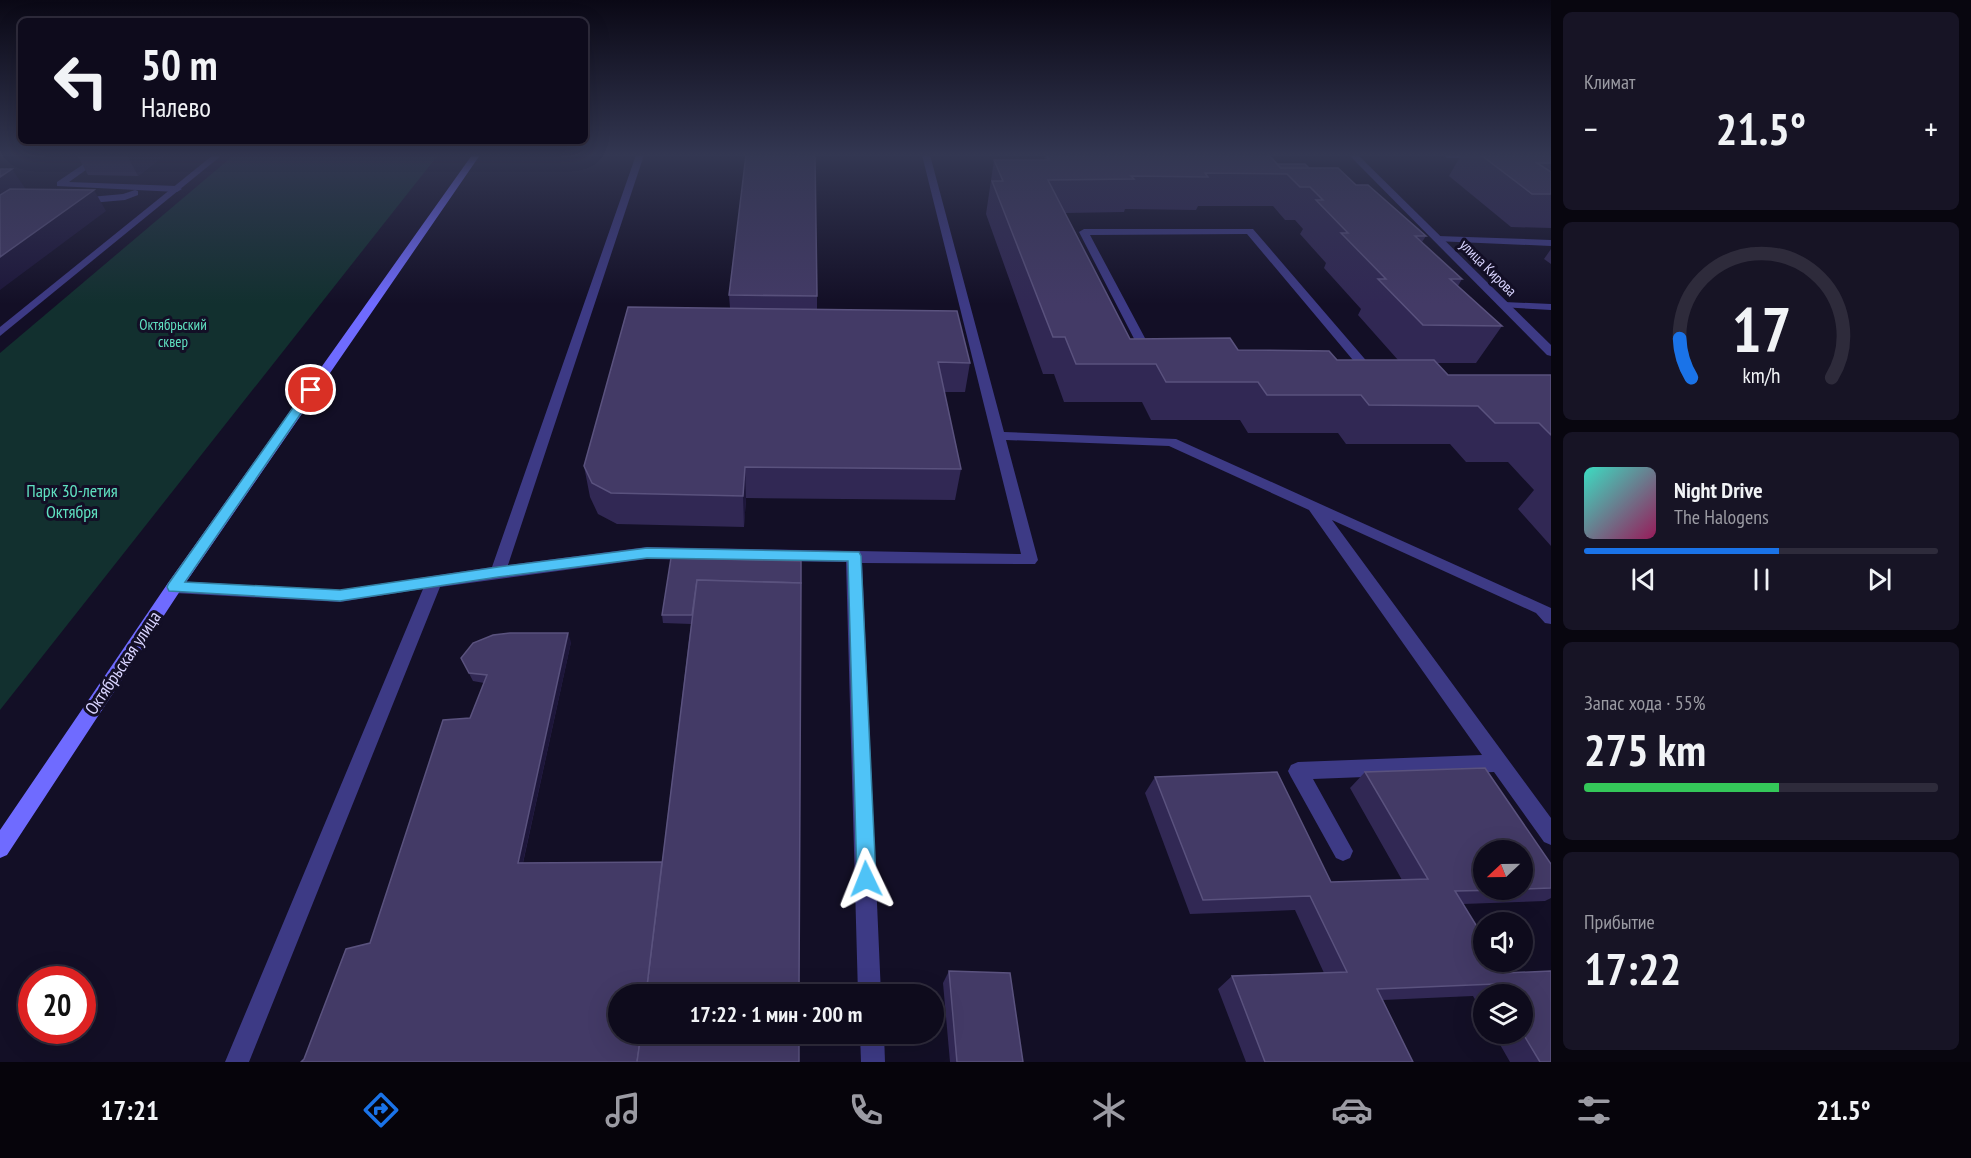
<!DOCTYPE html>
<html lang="ru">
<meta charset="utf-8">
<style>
:root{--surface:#0e0b1c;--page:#171425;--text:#f1f3f6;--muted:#9b9ba3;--line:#2e2b3b;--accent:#1a73e8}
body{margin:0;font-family:"PT Sans Narrow",sans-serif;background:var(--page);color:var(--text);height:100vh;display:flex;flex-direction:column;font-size:22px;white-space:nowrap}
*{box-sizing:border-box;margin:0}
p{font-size:20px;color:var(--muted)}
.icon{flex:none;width:33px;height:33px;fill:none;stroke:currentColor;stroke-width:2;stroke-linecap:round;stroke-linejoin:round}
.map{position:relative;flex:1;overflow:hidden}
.panel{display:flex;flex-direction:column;gap:12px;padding:12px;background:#08060f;width:420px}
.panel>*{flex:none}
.banner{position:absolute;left:18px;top:18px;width:570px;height:126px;border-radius:9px;box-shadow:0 6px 24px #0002,0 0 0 2px var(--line);background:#0e0b1c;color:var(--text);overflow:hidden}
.needle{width:39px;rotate:248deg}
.buttons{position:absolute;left:1473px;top:840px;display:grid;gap:12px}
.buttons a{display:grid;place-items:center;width:60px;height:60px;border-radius:50%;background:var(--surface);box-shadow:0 6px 24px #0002,0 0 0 2px var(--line);font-size:30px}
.speed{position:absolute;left:18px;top:966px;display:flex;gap:12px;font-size:30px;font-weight:700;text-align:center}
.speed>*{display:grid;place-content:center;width:78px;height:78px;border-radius:50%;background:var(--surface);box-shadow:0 6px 24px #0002,0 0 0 2px var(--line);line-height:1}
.speed .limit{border:9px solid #d22;background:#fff;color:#111}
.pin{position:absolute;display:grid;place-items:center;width:51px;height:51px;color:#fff;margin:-26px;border:3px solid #fff;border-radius:50%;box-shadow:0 2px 6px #0007}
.me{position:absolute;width:66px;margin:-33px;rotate:358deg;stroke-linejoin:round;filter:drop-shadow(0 0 4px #0008)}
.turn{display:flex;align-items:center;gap:21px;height:126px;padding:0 24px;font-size:27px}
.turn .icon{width:78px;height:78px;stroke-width:2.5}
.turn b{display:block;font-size:42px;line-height:51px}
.big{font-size:45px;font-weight:700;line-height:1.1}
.panel .card{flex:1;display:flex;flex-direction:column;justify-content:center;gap:9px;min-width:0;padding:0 21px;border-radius:9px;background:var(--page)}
.panel .dial{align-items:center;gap:0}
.dial svg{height:156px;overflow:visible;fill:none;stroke:var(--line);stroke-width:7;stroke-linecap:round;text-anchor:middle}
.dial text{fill:var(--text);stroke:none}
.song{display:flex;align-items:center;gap:18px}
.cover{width:72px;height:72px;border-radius:9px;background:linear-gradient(135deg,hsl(170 70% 55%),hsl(330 70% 35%))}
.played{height:6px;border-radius:3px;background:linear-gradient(90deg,var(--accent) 55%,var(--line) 55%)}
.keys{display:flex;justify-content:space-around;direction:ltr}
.heat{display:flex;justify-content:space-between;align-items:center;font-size:33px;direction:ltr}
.charge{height:9px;border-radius:4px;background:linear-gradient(90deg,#34c759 55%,var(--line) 0)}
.trip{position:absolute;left:608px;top:984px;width:336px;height:60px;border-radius:30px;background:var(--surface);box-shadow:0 6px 24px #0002,0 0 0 2px var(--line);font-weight:700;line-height:60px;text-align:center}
.tab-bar{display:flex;height:96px;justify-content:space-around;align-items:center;background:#06040b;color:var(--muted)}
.tab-bar .icon{width:42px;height:42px}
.tab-bar .selected{color:var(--accent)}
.tab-bar b{font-size:27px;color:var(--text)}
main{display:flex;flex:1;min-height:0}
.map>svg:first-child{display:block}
</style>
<main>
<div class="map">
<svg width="1551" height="1062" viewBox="0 0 1551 1062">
<rect width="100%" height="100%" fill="#130f26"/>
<path fill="#12302f" d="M 234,155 L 438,155 L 0,710 L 0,353 Z"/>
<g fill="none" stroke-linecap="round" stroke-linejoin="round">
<g fill="#3d3a85" fill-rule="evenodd">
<path d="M 97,155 L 107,155 L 69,182 L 177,186 L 182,189 L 177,192 L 57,186 L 57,182 Z"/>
<path d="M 636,155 L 644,155 L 508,565 L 647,547 L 1021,554 L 922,155 L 930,155 L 1004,432 L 1176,439 L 1551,608 L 1551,624 L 1545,623 L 1536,613 L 1332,520 L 1551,818 L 1551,845 L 1544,842 L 1494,772 L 1313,779 L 1353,851 L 1350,858 L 1343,861 L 1336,858 L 1291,777 L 1288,771 L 1291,765 L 1298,762 L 1482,755 L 1309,510 L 1169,446 L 1006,440 L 1038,560 L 1035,564 L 862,563 L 881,994 L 858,994 L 846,562 L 647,559 L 440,587 L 249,1062 L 225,1062 L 423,589 L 340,602 L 174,593 L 168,591 L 166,587 L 168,583 L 174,581 L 340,590 L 492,567 Z"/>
<path d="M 135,190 L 138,191 L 138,195 L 125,200 L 79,204 L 74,201 L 79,198 L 123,194 Z"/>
<path d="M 1253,229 L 1376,372 L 1376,378 L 1368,378 L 1247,234 L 1090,235 L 1154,355 L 1152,358 L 1144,358 L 1079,232 L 1084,229 Z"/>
<path d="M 1438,236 L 1551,240 L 1551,246 L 1435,241 L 1435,237 Z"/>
<path d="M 1504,302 L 1551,304 L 1551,310 L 1500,307 L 1500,303 Z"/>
<path d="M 860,1034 L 884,1034 L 885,1062 L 861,1062 Z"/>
</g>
<g fill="#3d3a85" fill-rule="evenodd">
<path d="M 213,155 L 222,155 L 0,336 L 0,327 Z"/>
<path d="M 1349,155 L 1358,155 L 1551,345 L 1551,356 L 1547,355 Z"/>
<path d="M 1443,155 L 1484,155 L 1480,158 L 1447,158 Z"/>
</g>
<path fill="#6f6bff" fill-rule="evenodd" d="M 472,155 L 480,155 L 180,591 L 7,855 L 0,858 L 0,830 L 168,583 Z"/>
</g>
<g fill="#312854" fill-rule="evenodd">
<path d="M 77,155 L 165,155 L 138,176 L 88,175 Z"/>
<path d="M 1045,155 L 1269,155 L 1277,164 L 1309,168 L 1356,185 L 1426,236 L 1422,242 L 1462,279 L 1458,286 L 1502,326 L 1476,363 L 1437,363 L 1448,375 L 1551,375 L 1551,546 L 1518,509 L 1534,490 L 1508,462 L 1466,462 L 1450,444 L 1346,444 L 1338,433 L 1248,433 L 1240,420 L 1151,420 L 1142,402 L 1064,402 L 1054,374 L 1043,374 L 986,214 L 994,160 L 1044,160 ZM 1198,206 L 1273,206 L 1285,220 L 1295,220 L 1303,229 L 1300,234 L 1326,263 L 1324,268 L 1361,309 L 1358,315 L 1398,360 L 1337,360 L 1130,339 L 1065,213 L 1124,212 L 1125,209 L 1196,210 Z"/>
<path d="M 1461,155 L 1551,155 L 1551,228 L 1511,227 L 1449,176 Z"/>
<path d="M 1551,249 L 1551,264 L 1544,259 Z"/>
<path d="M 729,295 L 817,296 L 817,309 L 970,363 L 965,392 L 944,392 L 961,469 L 955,500 L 746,498 L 744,527 L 617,524 L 598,514 L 590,497 L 584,466 L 730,308 Z"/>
<path d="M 801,561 L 799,994 L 304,1059 L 370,943 L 470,718 L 484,683 L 473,681 L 461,658 L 571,642 L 523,863 L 662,862 L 691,624 L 663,623 L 662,615 Z"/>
<path d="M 1485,768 L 1551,864 L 1551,898 L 1545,901 L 1463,904 L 1484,938 L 1484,962 L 1498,962 L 1504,973 L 1551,971 L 1551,1062 L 1510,1062 L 1494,1034 L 1522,1034 L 1522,994 L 1484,994 L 1484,1015 L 1473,996 L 1383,1000 L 1413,1062 L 1246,1062 L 1218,989 L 1232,976 L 1324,973 L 1295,910 L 1190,914 L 1145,793 L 1155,777 L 1277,772 L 1331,882 L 1402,880 L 1350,788 L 1365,772 ZM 1484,850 L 1522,850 L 1522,890 L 1484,890 Z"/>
<path d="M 949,971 L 1023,1062 L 950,1062 L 943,983 Z"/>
</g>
<g fill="#1d163a">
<path d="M 127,155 L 165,155 L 138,176 Z"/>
<path d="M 12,169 L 29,194 L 0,214 L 0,177 Z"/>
<path d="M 94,190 L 106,211 L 0,290 L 0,257 Z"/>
<path d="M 745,467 L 746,498 L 744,527 L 743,496 Z"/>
<path d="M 568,633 L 571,642 L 521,871 L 518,863 Z"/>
</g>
<g fill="#433a66" stroke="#5a527e" stroke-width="1.5">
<path d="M 746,155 L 815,155 L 817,296 L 729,295 Z"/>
<path d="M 1046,155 L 1269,155 L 1281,168 L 1338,168 L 1356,185 L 1368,185 L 1426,236 L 1415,236 L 1462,279 L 1450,279 L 1502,326 L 1423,325 L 1378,279 L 1386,279 L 1341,233 L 1348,233 L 1316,200 L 1323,200 L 1310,187 L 1300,187 L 1287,174 L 1205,173 L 1208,177 L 1131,176 L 1134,179 L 1048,180 L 1130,339 L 1230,338 L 1238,350 L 1329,351 L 1337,360 L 1434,360 L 1448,375 L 1551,375 L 1551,435 L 1539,423 L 1495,423 L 1478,406 L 1369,405 L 1361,395 L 1267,395 L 1258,382 L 1166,382 L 1156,364 L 1076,364 L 1065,337 L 1053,337 L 992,181 L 1003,181 L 994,160 L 1049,160 Z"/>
<path d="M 1481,155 L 1551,155 L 1551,163 L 1537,163 L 1551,172 L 1551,194 L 1532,194 Z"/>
<path d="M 1277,164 L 1305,164 L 1309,168 L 1281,168 Z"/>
<path d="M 0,169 L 12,169 L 0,177 Z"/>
<path d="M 10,189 L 94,190 L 0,257 L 0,195 Z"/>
<path d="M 628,307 L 957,311 L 970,363 L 938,362 L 961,469 L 745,467 L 743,496 L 611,493 L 592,483 L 584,466 Z"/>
<path d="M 671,558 L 801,561 L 801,583 L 697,580 L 692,615 L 662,615 Z"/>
<path d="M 697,580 L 801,583 L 799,994 L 646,994 Z"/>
<path d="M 510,633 L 568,633 L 518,863 L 662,862 L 646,994 L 618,994 L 618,1034 L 641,1034 L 637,1062 L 301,1062 L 304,1059 L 346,949 L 370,943 L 443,720 L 470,718 L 487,675 L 469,673 L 461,658 L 473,643 L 493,635 Z"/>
<path d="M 1485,768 L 1551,864 L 1551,888 L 1522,889 L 1522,850 L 1484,850 L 1484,890 L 1505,890 L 1455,891 L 1484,938 L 1484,962 L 1498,962 L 1504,973 L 1551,971 L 1551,1062 L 1540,1062 L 1522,1032 L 1522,994 L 1501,994 L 1495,984 L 1377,989 L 1413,1062 L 1265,1062 L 1232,976 L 1347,972 L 1310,896 L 1203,900 L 1155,777 L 1277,772 L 1331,882 L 1428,879 L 1365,772 Z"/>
<path d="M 949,971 L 1010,973 L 1023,1062 L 957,1062 Z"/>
<path d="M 641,1034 L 799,1034 L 799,1062 L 637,1062 Z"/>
</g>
<linearGradient id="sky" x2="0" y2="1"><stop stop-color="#0a0815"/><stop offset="0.51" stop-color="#333752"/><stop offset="1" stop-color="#333752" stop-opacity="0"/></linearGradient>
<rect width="1551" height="304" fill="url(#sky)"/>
<path fill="#4fc3f7" stroke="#337fa1" stroke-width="1.5" d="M 311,387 L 317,390 L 185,582 L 340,590 L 498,567 L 647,548 L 859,552 L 861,556 L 876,879 L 873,886 L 866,889 L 859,886 L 857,879 L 848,561 L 647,558 L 498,577 L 340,601 L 169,591 L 167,587 L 169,583 L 307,388 Z"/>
<g text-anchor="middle" stroke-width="6" stroke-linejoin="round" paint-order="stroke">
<g font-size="15" fill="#d9d4ff" stroke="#130f26">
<text transform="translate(1488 268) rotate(45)" y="5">улица Кирова</text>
</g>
<g font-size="15" fill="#5fe0c0" stroke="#130f26">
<text x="173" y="330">Октябрьский<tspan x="173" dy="17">сквер</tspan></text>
</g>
<g font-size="18" fill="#5fe0c0" stroke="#130f26">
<text x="72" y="497">Парк 30-летия<tspan x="72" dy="21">Октября</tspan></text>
</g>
<g font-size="18" fill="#d9d4ff" stroke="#130f26">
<text transform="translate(123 663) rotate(-56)" y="6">Октябрьская улица</text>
</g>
</g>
</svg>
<div class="buttons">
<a><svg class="needle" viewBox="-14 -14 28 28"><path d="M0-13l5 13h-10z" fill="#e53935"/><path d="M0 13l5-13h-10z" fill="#9b9ba3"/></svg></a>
<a><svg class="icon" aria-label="sound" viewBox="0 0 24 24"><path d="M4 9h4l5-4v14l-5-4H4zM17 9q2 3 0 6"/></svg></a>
<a><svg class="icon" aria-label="layers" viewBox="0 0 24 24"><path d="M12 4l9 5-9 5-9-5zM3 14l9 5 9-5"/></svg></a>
</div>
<div class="speed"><div class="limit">20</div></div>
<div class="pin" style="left:311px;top:390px;background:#d93025"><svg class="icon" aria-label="arrive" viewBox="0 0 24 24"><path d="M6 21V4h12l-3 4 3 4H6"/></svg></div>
<svg class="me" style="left:866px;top:879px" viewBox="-20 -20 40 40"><path d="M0-17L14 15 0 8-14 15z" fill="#4fc3f7" stroke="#fff" stroke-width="4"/></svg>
<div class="trip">17:22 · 1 мин · 200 m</div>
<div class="banner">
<div class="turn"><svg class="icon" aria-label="left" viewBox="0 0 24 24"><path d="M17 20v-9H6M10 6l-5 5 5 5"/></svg><div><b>50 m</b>Налево</div></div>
</div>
</div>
<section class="panel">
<div class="card"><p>Климат</p>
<div class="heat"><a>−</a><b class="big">21.5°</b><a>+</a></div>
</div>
<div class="card dial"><svg viewBox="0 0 100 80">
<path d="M14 69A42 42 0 1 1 86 69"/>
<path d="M14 69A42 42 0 0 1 8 49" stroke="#1a73e8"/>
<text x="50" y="56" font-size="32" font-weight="700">17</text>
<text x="50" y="72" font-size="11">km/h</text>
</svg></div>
<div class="card">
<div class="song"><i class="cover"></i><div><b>Night Drive</b><p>The Halogens</p></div></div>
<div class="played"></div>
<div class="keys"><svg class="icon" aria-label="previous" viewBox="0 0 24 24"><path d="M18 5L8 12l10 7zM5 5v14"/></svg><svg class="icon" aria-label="pause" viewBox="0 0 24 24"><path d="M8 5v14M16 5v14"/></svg><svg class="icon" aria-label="next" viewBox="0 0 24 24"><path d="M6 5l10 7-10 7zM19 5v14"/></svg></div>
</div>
<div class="card"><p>Запас хода · 55%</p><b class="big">275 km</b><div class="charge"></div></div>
<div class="card"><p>Прибытие</p><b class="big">17:22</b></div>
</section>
</main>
<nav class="tab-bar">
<b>17:21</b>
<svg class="icon selected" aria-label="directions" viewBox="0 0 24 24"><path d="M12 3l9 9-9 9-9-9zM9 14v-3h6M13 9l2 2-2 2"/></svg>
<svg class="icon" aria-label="music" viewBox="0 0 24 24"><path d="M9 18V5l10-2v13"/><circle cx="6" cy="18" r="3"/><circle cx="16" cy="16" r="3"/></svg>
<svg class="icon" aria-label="phone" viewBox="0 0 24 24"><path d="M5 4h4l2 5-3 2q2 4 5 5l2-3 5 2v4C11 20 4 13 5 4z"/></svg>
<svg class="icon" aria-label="climate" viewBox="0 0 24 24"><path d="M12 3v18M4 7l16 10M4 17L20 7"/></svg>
<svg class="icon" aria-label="car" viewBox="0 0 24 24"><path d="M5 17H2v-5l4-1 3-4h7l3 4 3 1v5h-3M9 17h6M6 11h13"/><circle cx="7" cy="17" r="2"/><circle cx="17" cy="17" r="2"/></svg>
<svg class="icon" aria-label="filters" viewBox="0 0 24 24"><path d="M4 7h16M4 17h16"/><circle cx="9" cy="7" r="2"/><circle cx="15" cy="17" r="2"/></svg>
<b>21.5°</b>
</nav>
